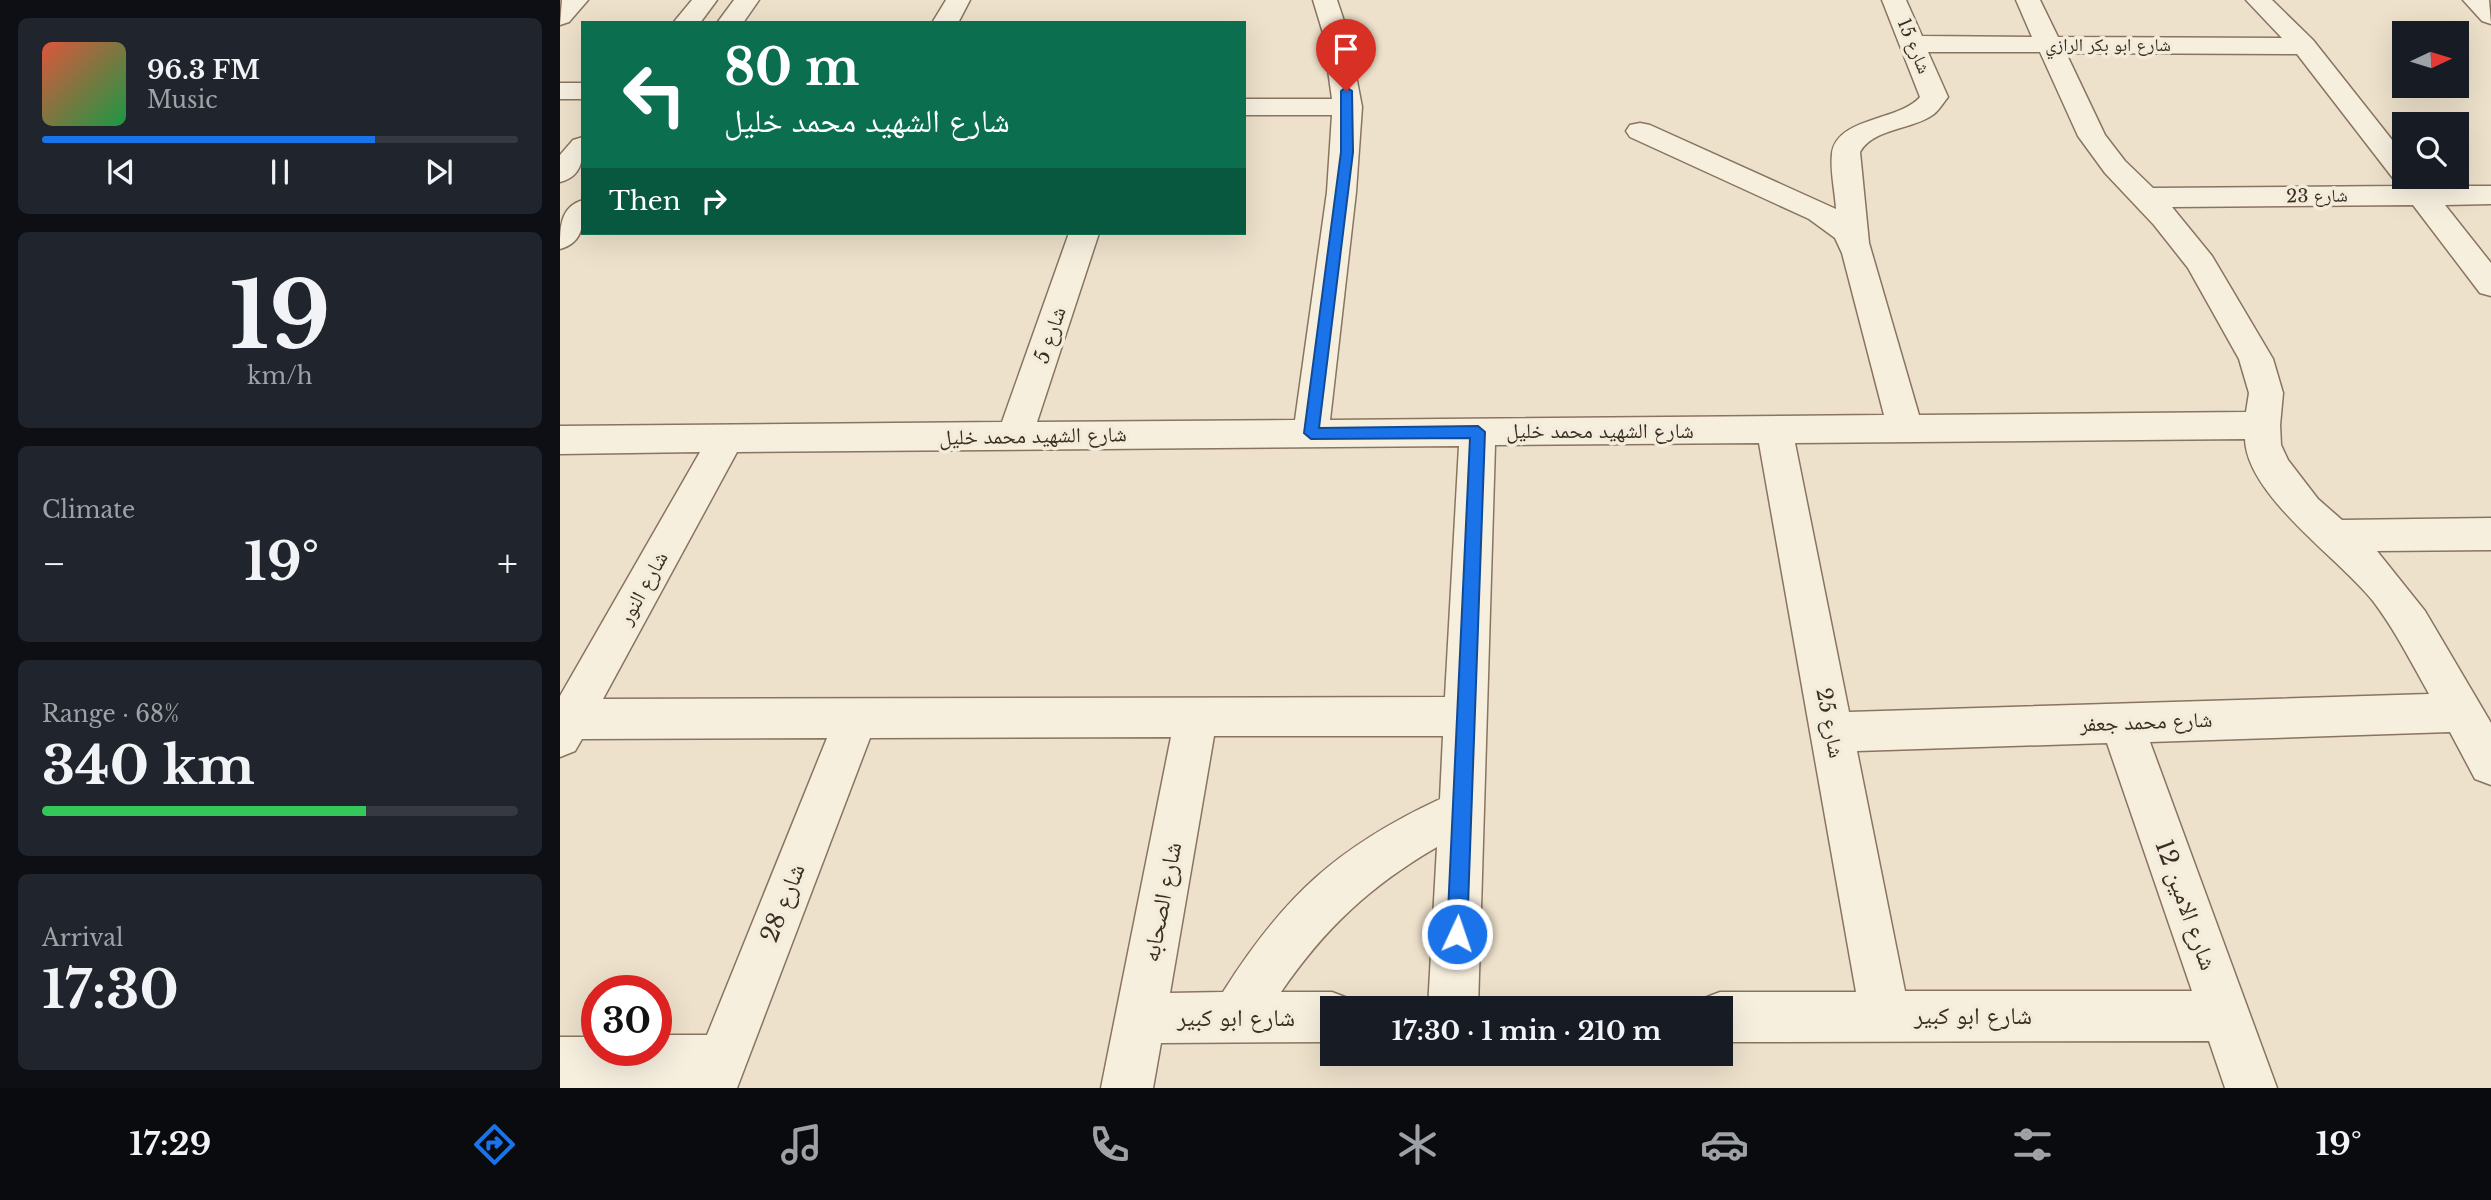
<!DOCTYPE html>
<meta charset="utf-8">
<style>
:root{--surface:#171b24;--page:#20242c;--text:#f1f3f6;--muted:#9ea1a6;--line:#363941;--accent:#1a73e8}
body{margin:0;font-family:"Libre Baskerville","Noto Naskh Arabic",serif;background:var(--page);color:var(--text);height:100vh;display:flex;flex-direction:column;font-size:26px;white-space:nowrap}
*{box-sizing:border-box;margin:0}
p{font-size:23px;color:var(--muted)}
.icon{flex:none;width:38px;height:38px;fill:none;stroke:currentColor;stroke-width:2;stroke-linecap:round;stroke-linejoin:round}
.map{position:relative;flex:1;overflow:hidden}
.panel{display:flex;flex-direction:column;gap:18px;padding:18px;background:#0d0f14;width:560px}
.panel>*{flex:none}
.guide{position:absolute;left:21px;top:21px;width:665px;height:214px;border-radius:0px;box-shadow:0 7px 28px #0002;background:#0b6e4f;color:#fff;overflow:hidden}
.needle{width:46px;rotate:86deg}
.controls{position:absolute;left:1832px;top:21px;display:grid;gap:14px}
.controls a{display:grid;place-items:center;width:77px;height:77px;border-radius:0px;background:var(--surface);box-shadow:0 7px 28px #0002;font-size:35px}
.speed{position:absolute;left:21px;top:975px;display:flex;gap:14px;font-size:35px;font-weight:700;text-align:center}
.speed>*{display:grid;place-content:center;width:91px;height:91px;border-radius:50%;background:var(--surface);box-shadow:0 7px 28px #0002;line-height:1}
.speed .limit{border:10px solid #d22;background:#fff;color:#111}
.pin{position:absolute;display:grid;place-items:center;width:60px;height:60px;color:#fff;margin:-72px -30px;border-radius:50% 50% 50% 0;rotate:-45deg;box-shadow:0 0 7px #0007}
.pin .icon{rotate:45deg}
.me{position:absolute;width:77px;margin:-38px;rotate:3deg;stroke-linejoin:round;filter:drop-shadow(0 0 5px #0008)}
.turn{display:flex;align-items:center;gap:24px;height:147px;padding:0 28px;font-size:32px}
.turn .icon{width:91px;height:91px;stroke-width:2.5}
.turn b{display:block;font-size:49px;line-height:60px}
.then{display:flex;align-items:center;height:66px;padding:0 28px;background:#0003;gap:14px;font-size:26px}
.big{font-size:52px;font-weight:700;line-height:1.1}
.panel .card{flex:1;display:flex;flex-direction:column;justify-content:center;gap:10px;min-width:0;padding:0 24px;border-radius:10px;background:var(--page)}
.panel .dial{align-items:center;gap:0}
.dial b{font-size:91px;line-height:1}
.song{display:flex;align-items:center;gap:21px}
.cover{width:84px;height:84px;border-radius:10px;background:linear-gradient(135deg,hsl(10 70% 55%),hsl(140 70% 35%))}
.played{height:7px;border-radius:4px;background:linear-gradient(90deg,var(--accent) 70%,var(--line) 70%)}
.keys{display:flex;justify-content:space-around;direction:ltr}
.heat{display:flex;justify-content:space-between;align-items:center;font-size:38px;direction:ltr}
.charge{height:10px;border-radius:5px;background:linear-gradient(90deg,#34c759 68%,var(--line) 0)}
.trip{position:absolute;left:760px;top:996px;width:413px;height:70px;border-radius:0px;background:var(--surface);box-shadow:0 7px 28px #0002;font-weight:700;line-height:70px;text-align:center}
.dock{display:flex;height:112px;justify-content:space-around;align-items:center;background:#090b0e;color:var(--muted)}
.dock .icon{width:49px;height:49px}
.dock .selected{color:var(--accent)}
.dock b{font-size:32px;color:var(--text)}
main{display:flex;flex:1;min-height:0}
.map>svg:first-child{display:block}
</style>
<main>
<section class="panel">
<div class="card">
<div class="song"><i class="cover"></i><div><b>96.3 FM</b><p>Music</p></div></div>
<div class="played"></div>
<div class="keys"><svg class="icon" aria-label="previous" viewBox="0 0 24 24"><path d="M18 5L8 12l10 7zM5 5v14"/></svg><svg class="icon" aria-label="pause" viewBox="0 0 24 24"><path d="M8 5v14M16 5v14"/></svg><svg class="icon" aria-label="next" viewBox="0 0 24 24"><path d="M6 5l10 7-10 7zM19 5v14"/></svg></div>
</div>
<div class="card dial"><b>19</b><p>km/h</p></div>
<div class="card"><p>Climate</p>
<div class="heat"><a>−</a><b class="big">19°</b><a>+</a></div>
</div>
<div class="card"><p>Range · 68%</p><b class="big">340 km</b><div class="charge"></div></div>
<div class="card"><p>Arrival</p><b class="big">17:30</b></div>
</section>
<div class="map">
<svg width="1931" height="1088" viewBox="0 0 1931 1088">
<rect width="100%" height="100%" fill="#ede1cb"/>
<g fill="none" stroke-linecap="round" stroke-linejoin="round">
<defs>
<g id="minor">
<path d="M 2,0 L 28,0 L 9,22 L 0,25 Z"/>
<path d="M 132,0 L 157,0 L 140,23 L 113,23 Z"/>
<path d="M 174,0 L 199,0 L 183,23 L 157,23 Z"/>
<path d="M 386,0 L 410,0 L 398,23 L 372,23 Z"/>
<path d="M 753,0 L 777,0 L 788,33 L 802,107 L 796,192 L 770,420 L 1324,415 L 1282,253 L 1275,238 L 1249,219 L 1070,137 L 1066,131 L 1070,125 L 1080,123 L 1090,125 L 1276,209 C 1275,191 1270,171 1272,154 C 1276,117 1340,121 1360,97 L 1322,0 L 1346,0 L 1362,36 L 1472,37 L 1456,0 L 1480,0 L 1498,37 L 1722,38 L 1686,0 L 1712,0 L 1753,40 L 1844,155 L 1844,177 L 1862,177 L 1870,186 L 1931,186 L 1931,204 L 1885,205 L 1931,263 L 1931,296 L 1920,293 L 1853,205 L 1612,207 L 1652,256 L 1713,359 L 1723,393 L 1720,425 L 1721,445 L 1728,460 L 1758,499 L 1782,520 L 1931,518 L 1931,550 L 1817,551 L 1865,611 L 1931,723 L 1931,785 L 1915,779 L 1890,732 L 1590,742 L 1717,1088 L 1665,1088 L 1649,1041 L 1160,1042 L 1160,1008 L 1139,1008 L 1142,999 L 1160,992 L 1296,992 L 1199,443 L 935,445 L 918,1008 L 868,1008 L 877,847 C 810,886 765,928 721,992 L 772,992 L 790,999 L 793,1008 L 772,1008 L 772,1042 L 601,1043 L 593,1088 L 541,1088 L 611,737 L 310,738 L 177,1088 L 0,1088 L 0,1037 L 37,1037 L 37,1050 L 96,1050 L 96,1035 L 147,1035 L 267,738 L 22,739 L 15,751 L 0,757 L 0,696 L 140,452 L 0,454 L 0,426 L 442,422 L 509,233 L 539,233 L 477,422 L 735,420 L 767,192 L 772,115 L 684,115 L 684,99 L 772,99 L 763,33 ZM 1368,52 L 1480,52 L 1518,136 L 1545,173 L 1594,225 L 1628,268 L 1679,359 L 1689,393 L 1686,412 L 1359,415 L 1309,243 L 1300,152 C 1313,128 1353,130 1374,114 C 1379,110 1383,103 1388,97 ZM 1506,53 L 1737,54 L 1839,186 L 1593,188 L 1565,161 L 1545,135 ZM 1685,439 C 1687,496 1779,558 1813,601 C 1835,630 1851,662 1869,694 L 1289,712 L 1235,443 ZM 899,446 L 885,697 L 43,699 L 177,452 ZM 654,736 L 883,736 L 880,799 C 777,847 723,897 663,992 L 610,993 ZM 1547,743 L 1632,991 L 1345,991 L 1297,751 Z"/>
<path d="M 1903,0 L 1929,0 L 1931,24 L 1922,21 Z"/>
<rect x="0" y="83" width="23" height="16"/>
<path d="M 23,137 C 23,158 23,176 0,182 L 0,155 L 13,140 Z"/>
<path d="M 23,200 C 23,222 25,242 0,249 C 0,227 0,207 23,200 Z"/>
</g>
</defs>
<use href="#minor" stroke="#897460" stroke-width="3"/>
<use href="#minor" fill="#f7efde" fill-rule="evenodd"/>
</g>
<path fill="#1a73e8" stroke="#114b97" stroke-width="2" d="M 786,87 L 792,91 L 793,152 L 759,428 L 918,426 L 925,432 L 907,934 L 904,941 L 897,944 L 890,941 L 887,934 L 910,438 L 751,439 L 744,433 L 781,152 L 781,91 Z"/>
<g text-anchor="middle" stroke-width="7" stroke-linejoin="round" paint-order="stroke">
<g font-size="18" fill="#3a2d22" stroke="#f4ecda">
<text x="1548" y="51">شارع ابو بكر الرازي</text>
<text transform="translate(1354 46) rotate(67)" y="6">شارع 15</text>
<text transform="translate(1757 196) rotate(-1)" y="6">شارع 23</text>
</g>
<g font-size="21" fill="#3a2d22" stroke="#f4ecda">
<text transform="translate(490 335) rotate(-71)" y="7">شارع 5</text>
<text x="1040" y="438">شارع الشهيد محمد خليل</text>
<text transform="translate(473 436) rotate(-1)" y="7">شارع الشهيد محمد خليل</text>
<text transform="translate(83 588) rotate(-61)" y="7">شارع النور</text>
<text transform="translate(1586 722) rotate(-2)" y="7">شارع محمد جعفر</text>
<text transform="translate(1270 723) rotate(79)" y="7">شارع 25</text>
</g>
<g font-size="24" fill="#3a2d22" stroke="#f4ecda">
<text transform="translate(602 902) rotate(-79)" y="8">شارع الصحابه</text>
<text transform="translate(223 903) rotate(-69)" y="8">شارع 28</text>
<text transform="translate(1626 905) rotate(70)" y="8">شارع الامين 12</text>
<text x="1413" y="1024">شارع ابو كبير</text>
<text x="676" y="1026">شارع ابو كبير</text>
</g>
</g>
</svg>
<div class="controls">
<a><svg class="needle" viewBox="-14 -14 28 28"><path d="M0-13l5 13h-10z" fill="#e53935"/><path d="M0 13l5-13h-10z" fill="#9ea1a6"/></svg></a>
<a><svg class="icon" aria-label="search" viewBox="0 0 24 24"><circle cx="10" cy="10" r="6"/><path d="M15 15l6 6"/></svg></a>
</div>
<div class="speed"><div class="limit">30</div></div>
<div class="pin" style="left:786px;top:91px;background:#d93025"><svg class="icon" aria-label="arrive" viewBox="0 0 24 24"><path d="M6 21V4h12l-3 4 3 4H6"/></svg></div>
<svg class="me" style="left:897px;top:934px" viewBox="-20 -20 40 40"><circle r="17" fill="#1a73e8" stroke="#fff" stroke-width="3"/><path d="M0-11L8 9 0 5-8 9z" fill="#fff"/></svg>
<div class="trip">17:30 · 1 min · 210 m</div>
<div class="guide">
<div class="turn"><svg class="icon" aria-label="left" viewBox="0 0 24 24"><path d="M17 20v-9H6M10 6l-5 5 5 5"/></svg><div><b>80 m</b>شارع الشهيد محمد خليل</div></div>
<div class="then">Then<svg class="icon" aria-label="right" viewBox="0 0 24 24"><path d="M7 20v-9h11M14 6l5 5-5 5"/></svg></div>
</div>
</div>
</main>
<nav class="dock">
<b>17:29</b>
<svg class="icon selected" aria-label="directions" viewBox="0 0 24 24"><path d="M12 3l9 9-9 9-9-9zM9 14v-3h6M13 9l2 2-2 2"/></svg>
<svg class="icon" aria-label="music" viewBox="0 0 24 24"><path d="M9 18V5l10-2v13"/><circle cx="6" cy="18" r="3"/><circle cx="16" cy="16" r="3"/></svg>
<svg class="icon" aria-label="phone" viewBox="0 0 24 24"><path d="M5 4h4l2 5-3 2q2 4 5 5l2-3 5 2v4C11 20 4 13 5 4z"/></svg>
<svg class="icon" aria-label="climate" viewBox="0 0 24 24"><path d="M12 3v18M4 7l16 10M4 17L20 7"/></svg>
<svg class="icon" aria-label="car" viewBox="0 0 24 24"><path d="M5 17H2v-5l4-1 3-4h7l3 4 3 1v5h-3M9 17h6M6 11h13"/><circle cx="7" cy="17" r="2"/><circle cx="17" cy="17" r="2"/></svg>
<svg class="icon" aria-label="filters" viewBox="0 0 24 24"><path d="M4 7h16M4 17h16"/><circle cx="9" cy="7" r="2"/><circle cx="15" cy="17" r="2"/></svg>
<b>19°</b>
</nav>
